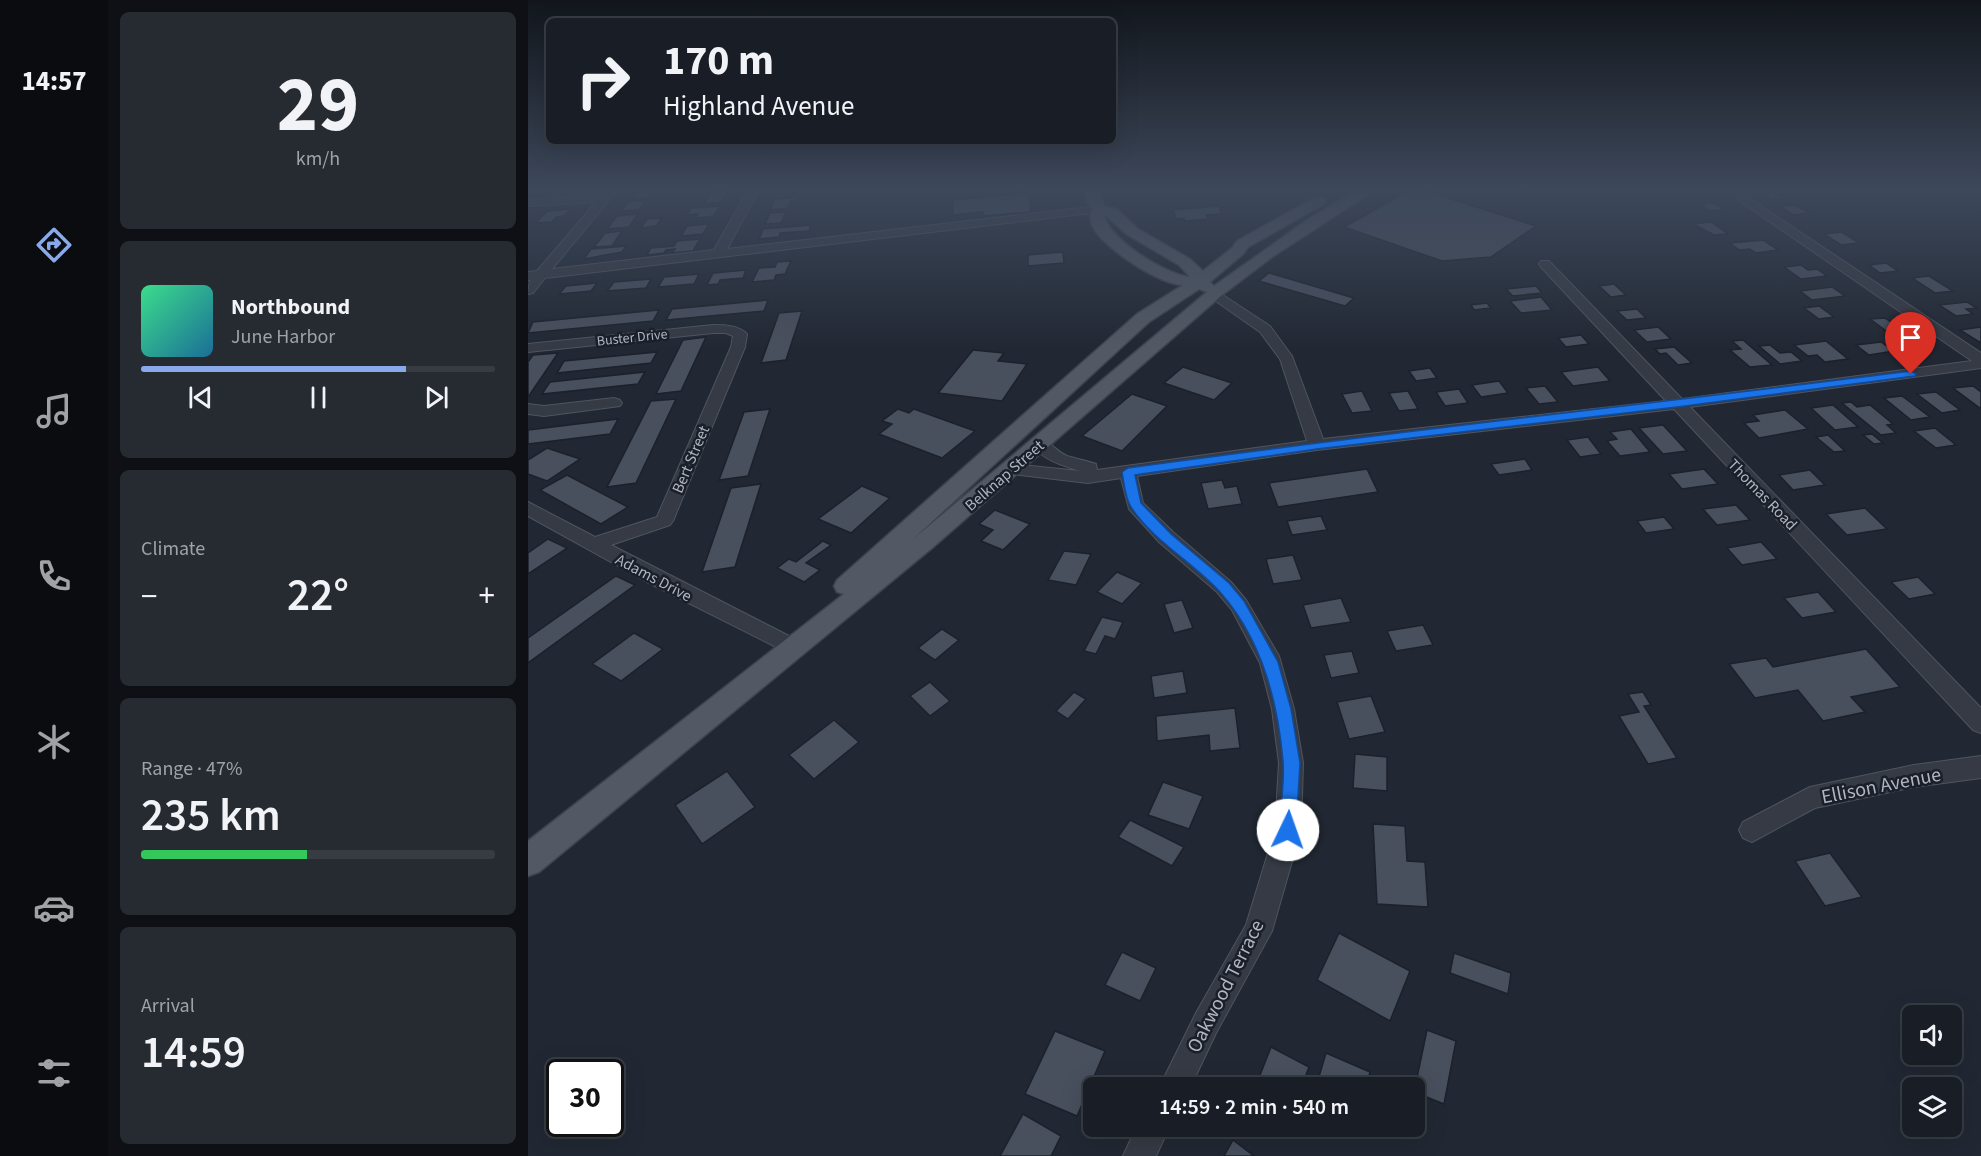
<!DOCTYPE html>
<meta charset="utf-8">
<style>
:root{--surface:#191e26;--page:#262b32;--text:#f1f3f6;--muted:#9fa2a7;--line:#373c43;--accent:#8aa9eb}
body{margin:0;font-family:"Source Sans 3",sans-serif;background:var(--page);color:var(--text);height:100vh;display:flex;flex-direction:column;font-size:22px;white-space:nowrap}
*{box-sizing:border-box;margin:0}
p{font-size:20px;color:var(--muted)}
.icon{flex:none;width:33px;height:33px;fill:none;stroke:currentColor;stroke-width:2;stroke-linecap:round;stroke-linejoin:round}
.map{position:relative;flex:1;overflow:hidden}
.details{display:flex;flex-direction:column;gap:12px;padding:12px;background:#0e1015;width:420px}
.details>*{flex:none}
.hud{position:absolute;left:18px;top:18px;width:570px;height:126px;border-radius:9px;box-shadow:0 6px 24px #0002,0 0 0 2px var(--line);background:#191e26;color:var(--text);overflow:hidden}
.controls{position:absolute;left:1374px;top:1005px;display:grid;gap:12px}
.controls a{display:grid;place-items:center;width:60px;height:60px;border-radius:9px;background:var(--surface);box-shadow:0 6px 24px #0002,0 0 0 2px var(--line);font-size:30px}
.speed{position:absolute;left:18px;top:1059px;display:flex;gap:12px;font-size:30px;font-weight:700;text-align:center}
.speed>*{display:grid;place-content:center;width:78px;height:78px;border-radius:50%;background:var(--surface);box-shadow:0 6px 24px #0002,0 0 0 2px var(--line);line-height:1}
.speed .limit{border:3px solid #111;border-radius:9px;background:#fff;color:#111}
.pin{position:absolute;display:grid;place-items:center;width:51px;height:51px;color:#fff;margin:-62px -26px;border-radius:50% 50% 50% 0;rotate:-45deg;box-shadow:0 0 6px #0007}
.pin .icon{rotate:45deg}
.me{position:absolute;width:66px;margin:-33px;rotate:3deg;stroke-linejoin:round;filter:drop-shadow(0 0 4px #0008)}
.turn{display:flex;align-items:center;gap:21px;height:126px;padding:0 18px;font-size:27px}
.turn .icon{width:78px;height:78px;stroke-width:2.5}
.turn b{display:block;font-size:42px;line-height:51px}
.big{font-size:45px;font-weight:600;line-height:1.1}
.details .card{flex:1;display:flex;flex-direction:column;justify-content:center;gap:9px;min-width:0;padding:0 21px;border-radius:9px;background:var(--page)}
.details .dial{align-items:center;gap:0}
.dial b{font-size:78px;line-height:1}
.song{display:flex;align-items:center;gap:18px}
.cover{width:72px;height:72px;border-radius:9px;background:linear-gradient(135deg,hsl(150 70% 55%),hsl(200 70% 35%))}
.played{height:6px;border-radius:3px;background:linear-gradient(90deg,var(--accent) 75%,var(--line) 75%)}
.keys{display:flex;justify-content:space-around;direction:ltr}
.heat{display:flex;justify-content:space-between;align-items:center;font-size:33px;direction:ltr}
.charge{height:9px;border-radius:4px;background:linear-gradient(90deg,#34c759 47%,var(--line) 0)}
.trip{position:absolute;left:555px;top:1077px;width:342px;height:60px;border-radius:9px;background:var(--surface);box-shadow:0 6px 24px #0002,0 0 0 2px var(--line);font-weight:600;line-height:60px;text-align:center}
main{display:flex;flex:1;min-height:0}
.tabs{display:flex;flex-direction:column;width:108px;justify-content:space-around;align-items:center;background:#0a0c0f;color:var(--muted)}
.tabs .icon{width:42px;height:42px}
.tabs .on{color:var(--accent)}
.tabs b{font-size:27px;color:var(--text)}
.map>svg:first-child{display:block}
</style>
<main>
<nav class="tabs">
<b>14:57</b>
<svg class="icon on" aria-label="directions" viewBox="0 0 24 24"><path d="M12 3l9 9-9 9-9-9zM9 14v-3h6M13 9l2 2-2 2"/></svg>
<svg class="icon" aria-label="music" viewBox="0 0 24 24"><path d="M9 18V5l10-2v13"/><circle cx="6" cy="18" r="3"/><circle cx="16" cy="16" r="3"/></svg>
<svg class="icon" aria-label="phone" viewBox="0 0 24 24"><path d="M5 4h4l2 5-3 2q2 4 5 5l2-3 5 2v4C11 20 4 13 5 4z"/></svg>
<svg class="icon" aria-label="climate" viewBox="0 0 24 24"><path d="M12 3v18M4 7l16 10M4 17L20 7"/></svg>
<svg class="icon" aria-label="car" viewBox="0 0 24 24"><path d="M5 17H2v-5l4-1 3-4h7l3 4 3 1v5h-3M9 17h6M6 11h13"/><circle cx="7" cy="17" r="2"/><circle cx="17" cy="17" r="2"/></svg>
<svg class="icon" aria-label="filters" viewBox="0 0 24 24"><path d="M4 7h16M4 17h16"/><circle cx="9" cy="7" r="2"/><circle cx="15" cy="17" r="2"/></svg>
</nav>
<section class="details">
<div class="card dial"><b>29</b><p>km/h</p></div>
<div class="card">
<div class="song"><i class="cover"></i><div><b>Northbound</b><p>June Harbor</p></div></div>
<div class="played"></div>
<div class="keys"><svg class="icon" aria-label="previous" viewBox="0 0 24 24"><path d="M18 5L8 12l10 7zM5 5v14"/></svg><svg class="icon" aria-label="pause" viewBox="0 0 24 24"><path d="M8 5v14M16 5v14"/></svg><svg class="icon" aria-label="next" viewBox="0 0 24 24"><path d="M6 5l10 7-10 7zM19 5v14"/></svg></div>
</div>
<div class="card"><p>Climate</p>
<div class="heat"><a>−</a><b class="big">22°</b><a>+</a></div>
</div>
<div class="card"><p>Range · 47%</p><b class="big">235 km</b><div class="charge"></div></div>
<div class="card"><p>Arrival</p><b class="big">14:59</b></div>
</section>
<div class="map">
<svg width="1453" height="1156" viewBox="0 0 1453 1156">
<rect width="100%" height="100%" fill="#212833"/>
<g fill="#484f5d" stroke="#1c212b" stroke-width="1.5">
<path d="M 111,188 L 128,188 L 121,197 L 103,199 Z"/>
<path d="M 341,188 L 404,188 L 339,195 Z"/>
<path d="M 885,188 L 888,188 L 1008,226 L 963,257 L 914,261 L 816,227 Z"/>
<path d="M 200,191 L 193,202 L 176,204 L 183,192 Z"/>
<path d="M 1245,192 L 1257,199 L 1243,200 L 1232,193 Z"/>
<path d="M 501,193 L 503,212 L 455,216 L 455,212 L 425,215 L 425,200 Z"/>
<path d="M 270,197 L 268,201 L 263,201 L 260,208 L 242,210 L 247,199 Z"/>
<path d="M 118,200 L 111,210 L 93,211 L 100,202 Z"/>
<path d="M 1186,203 L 1196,209 L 1182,211 L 1172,204 Z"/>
<path d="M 1267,205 L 1281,213 L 1265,215 L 1252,206 Z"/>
<path d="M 192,206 L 186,216 L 167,218 L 170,214 L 159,215 L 163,208 Z"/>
<path d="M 691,206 L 694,214 L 678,215 L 680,219 L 657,221 L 656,218 L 648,219 L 645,210 Z"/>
<path d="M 43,209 L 36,216 L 28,217 L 24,222 L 8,223 L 19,211 Z"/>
<path d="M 258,212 L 253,223 L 237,224 L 242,213 Z"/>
<path d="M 110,214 L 101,227 L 79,229 L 89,216 Z"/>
<path d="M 134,218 L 128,226 L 113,228 L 119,219 Z"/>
<path d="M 1183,222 L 1200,234 L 1186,235 L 1165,224 Z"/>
<path d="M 181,224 L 175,234 L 153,236 L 159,226 Z"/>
<path d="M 283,225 L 281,231 L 252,233 L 251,237 L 231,239 L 235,229 Z"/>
<path d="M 94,231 L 84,246 L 66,247 L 77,233 Z"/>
<path d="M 1314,232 L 1331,243 L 1313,245 L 1296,234 Z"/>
<path d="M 172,239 L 165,251 L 144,253 L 147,249 L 138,250 L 136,253 L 119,255 L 123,248 L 146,246 L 149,241 Z"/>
<path d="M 1235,240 L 1250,250 L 1228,253 L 1222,249 L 1211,250 L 1202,243 Z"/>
<path d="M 98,246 L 94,252 L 56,259 L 63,249 Z"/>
<path d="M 535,252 L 536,263 L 500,266 L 500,255 Z"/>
<path d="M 263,261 L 257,274 L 248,275 L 246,280 L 224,282 L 231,268 L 247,267 L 249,262 Z"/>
<path d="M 1358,263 L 1370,271 L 1352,273 L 1341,265 Z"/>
<path d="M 1273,265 L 1280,270 L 1289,269 L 1299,276 L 1273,279 L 1256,267 Z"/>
<path d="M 218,270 L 215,278 L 192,280 L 190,284 L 179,285 L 185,273 Z"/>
<path d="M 741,273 L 826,298 L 817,306 L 731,281 Z"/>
<path d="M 171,274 L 166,284 L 130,287 L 136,277 Z"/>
<path d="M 1401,276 L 1425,291 L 1407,293 L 1384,278 Z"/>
<path d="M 123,279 L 118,288 L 79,291 L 86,282 Z"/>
<path d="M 69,283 L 63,291 L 31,294 L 38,286 Z"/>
<path d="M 1086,284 L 1098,295 L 1083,297 L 1071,286 Z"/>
<path d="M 1008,286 L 1014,293 L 985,296 L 978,289 Z"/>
<path d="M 1304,287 L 1317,296 L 1284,300 L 1272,291 Z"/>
<path d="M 1013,297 L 1024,310 L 993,313 L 982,301 Z"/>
<path d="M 240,300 L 236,311 L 138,320 L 144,309 Z"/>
<path d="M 1439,302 L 1449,308 L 1438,309 L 1445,314 L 1428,316 L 1411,305 Z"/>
<path d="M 959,303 L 963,308 L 946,310 L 943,305 Z"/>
<path d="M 1291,306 L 1306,317 L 1291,319 L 1276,308 Z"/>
<path d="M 1109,309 L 1118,318 L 1099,320 L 1089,311 Z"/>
<path d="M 131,310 L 125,321 L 0,333 L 5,322 Z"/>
<path d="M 274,311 L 258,360 L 233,363 L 251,313 Z"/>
<path d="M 1357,318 L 1399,347 L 1383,349 L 1342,319 Z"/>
<path d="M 1130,327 L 1143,339 L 1119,342 L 1106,330 Z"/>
<path d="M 1453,327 L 1453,343 L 1432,330 Z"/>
<path d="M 1053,335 L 1061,344 L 1038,347 L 1030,338 Z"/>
<path d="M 178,337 L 153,391 L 128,394 L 155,340 Z"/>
<path d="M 1215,340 L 1244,365 L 1222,367 L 1202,350 L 1213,349 L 1204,341 Z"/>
<path d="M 1298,341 L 1320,359 L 1297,362 L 1289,355 L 1280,356 L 1266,345 Z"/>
<path d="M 1353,342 L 1366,351 L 1341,355 L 1328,345 Z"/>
<path d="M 1242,345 L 1252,353 L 1263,352 L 1274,361 L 1252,364 L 1231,346 Z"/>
<path d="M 1146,347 L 1164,363 L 1150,365 L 1138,353 L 1132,354 L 1127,349 Z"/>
<path d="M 445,350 L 476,353 L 470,361 L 499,364 L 474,401 L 410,393 Z"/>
<path d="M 129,352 L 123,363 L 29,373 L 36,361 Z"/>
<path d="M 30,353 L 0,397 L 0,362 L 5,355 Z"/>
<path d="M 655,367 L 704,383 L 686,400 L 636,383 Z"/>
<path d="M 1070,367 L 1082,381 L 1045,386 L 1033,372 Z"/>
<path d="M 902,368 L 909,378 L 888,381 L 881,371 Z"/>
<path d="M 117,372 L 110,384 L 14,394 L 22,382 Z"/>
<path d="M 971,381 L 980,393 L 953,397 L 944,385 Z"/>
<path d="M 1017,386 L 1030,402 L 1011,404 L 998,388 Z"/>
<path d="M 1445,386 L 1453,392 L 1453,409 L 1425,388 Z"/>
<path d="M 931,389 L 940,403 L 917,406 L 908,392 Z"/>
<path d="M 834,391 L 844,411 L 824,413 L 814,394 Z"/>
<path d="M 880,391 L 890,409 L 871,411 L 861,393 Z"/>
<path d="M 1408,392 L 1432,410 L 1414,413 L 1389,394 Z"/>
<path d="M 604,394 L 639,406 L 594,451 L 554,436 Z"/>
<path d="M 1374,396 L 1402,417 L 1383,420 L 1356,398 Z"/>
<path d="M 148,399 L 108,483 L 79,487 L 123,401 Z"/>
<path d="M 1323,402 L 1329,407 L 1342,405 L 1365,424 L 1359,425 L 1368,433 L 1353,435 L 1314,403 Z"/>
<path d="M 1305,405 L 1330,427 L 1307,430 L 1283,408 Z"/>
<path d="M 242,409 L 220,476 L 191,480 L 216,412 Z"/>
<path d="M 370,409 L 381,413 L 386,409 L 447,431 L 414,458 L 351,434 L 364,424 L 354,421 Z"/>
<path d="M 1257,410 L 1280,429 L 1231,438 L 1216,423 L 1231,421 L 1225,415 Z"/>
<path d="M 90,419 L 82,434 L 0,444 L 0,430 Z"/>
<path d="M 1135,425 L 1159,451 L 1135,454 L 1111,428 Z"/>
<path d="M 1407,428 L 1428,445 L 1408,448 L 1386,431 Z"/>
<path d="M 1103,429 L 1122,452 L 1092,456 L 1079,441 L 1089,439 L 1082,432 Z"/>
<path d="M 1344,434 L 1355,443 L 1346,444 L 1335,435 Z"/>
<path d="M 1300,435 L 1317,451 L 1306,452 L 1288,437 Z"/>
<path d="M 1060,437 L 1073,454 L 1052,457 L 1039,440 Z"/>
<path d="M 19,448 L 52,459 L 19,481 L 0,474 L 0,460 Z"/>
<path d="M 997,459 L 1004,470 L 971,475 L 963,464 Z"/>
<path d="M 839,469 L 850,492 L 750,507 L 741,483 Z"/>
<path d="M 1176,469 L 1190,484 L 1154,489 L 1141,474 Z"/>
<path d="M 1282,470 L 1297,485 L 1265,490 L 1251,475 Z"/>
<path d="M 39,475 L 100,507 L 73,524 L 12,490 Z"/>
<path d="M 694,480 L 697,488 L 709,486 L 714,504 L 680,509 L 673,483 Z"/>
<path d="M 233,484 L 207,567 L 174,572 L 203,488 Z"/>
<path d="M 334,486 L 362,498 L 323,533 L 290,519 Z"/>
<path d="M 1208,505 L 1222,520 L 1189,525 L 1175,509 Z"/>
<path d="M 1337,508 L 1359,529 L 1319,535 L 1298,514 Z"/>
<path d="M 467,510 L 502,524 L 475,550 L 453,541 L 465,530 L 451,524 Z"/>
<path d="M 793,516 L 799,530 L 764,535 L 759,521 Z"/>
<path d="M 1136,517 L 1146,529 L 1118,533 L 1109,521 Z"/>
<path d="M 20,539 L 39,548 L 0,574 L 0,553 Z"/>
<path d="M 295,541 L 303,545 L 278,563 L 292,570 L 276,582 L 249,568 L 261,559 L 268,562 Z"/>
<path d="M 1233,542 L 1249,559 L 1214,565 L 1199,548 Z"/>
<path d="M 536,551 L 563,554 L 548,585 L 520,580 Z"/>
<path d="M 765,555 L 774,580 L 745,584 L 738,559 Z"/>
<path d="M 589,572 L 614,583 L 594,604 L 569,592 Z"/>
<path d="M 88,576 L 107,585 L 0,663 L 0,638 Z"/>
<path d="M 1390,577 L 1407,594 L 1381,599 L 1363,582 Z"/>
<path d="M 1290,592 L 1308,612 L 1274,618 L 1256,598 Z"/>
<path d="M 813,598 L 823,622 L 783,628 L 775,605 Z"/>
<path d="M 654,600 L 665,628 L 646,633 L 636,604 Z"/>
<path d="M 574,617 L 595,622 L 587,639 L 577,636 L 568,654 L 556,651 Z"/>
<path d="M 895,625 L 905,645 L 868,651 L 859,631 Z"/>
<path d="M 414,629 L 431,640 L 407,660 L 390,648 Z"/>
<path d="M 106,633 L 135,649 L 93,681 L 64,664 Z"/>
<path d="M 1338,649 L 1372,687 L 1323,697 L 1337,712 L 1295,721 L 1270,690 L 1227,698 L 1201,664 L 1238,658 L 1245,667 Z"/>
<path d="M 824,651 L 831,673 L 803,678 L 796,655 Z"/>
<path d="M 655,671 L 659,693 L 626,698 L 623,676 Z"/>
<path d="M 402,682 L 422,701 L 402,716 L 382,696 Z"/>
<path d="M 546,692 L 558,699 L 540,719 L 528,711 Z"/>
<path d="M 1115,692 L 1123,705 L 1116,706 L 1149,758 L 1120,764 L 1091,716 L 1111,712 L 1100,694 Z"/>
<path d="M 843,696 L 857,732 L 821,739 L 809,702 Z"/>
<path d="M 707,708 L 712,748 L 682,751 L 681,735 L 629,741 L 628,716 Z"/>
<path d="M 306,720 L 331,742 L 286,779 L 261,755 Z"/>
<path d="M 827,754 L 859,757 L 859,791 L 825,788 Z"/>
<path d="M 199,771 L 227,807 L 174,844 L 147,805 Z"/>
<path d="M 635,782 L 675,796 L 661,829 L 620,815 Z"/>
<path d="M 602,820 L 656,847 L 644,866 L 590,837 Z"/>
<path d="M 845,824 L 877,826 L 879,861 L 897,862 L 900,907 L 849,904 Z"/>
<path d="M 1302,853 L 1334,897 L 1297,906 L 1267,861 Z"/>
<path d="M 811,933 L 882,971 L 862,1021 L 789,980 Z"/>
<path d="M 594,952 L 628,968 L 612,1001 L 577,985 Z"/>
<path d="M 926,953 L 983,973 L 980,994 L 922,973 Z"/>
<path d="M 899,1030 L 928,1041 L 916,1104 L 886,1092 Z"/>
<path d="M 527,1031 L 577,1051 L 549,1116 L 497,1094 Z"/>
<path d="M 743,1047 L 781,1067 L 775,1083 L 784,1088 L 727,1088 Z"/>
<path d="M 798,1053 L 842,1072 L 838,1088 L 808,1088 L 790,1080 Z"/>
<path d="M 495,1114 L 533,1136 L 523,1156 L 472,1156 Z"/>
<path d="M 705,1140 L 726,1156 L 696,1156 Z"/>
</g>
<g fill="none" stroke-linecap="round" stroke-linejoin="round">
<defs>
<g id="minor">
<path d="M 80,188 L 91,188 L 24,269 L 186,250 L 221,188 L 232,188 L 199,249 L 571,206 L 577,209 L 571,212 L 17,278 L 5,293 L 0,294 L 2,280 L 0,280 L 0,272 L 9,271 L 68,202 L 0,206 L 0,200 L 74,195 Z"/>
<path d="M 1193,188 L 1206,188 L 1453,353 L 1453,368 L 1162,407 L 1453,708 L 1453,733 L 1445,730 L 1146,409 L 789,450 L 609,476 L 615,503 L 645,532 L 703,582 L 718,600 L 751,656 L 766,709 L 775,763 L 773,830 L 744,931 L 688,1033 L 662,1088 L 631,1088 L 668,1013 L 718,925 L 747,830 L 751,763 L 744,709 L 732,663 L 704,610 L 689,592 L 631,542 L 601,509 L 593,478 L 560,483 L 483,474 L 477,473 L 474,469 L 477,465 L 483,464 L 552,471 C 533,465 515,460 503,444 L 505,440 C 520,437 527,451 539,456 C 549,459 559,461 568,464 L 569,470 L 779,441 L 752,359 L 732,332 L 682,297 L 680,294 L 682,291 L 687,290 L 742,326 L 764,356 L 795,439 L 1138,401 L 1013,267 L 1011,264 L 1013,261 L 1021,261 L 1154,399 L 1444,361 Z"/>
<path d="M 185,325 C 197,325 210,325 219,334 L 217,347 L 145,521 L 142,525 L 83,545 L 261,636 L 264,642 L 261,648 L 254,650 L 119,582 L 0,516 L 0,502 L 67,537 L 129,517 L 203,347 L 205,336 L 198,333 L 185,333 L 0,352 L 0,344 Z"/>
<path d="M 86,398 L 92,400 L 94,403 L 92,406 L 16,416 L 0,414 L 0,404 L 16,406 Z"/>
<path d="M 1453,756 L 1453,778 L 1386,787 L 1287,808 L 1224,842 L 1215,838 L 1211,830 L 1215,822 L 1282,787 L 1386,765 Z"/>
<path d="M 609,1126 L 642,1126 L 628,1156 L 595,1156 Z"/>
</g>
<path id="major" d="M 556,188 L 570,188 L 576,206 L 589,209 L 610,229 L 662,259 L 675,271 L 704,248 L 709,241 L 786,198 L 796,198 L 798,201 L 796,204 L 720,247 L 715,254 L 682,282 L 686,286 L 785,216 L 834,188 L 850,188 L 744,257 L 694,295 L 404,548 L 11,872 L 0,876 L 0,841 L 316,594 L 309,592 L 306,586 L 309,580 L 609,314 L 655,285 C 631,284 577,249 565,227 C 562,222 562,215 564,209 L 558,200 ZM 576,214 L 600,235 L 651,265 L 662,277 C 639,275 579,239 576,214 ZM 671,289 L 679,292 L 384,540 L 621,322 Z"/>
</defs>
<use href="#minor" stroke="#4f555f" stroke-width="2"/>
<use href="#major" stroke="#3e434e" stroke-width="3"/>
<use href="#minor" fill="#353a44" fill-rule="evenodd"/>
<use href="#major" fill="#525964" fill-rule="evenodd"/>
</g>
<linearGradient id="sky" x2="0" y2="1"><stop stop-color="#12161c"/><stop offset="0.54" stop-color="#3d485b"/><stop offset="1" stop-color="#3d485b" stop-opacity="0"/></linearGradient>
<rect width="1453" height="350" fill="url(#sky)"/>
<path fill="#1a73e8" stroke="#114b97" stroke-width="1.5" d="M 1383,371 L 1388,374 L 1387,376 L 1149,407 L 789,449 L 607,475 L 613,503 L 643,534 L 701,583 L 716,601 L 750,662 L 763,709 L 772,763 L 768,830 L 766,836 L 760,838 L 753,836 L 751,830 C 752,808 757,783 755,761 C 750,702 733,638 692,592 C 665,562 626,542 603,507 C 597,498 596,482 594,472 L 600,468 C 860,432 1122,404 1383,371 Z"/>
<g text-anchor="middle" stroke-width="5" stroke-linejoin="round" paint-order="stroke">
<g font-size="14" fill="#afb5c1" stroke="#1a1f29">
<text transform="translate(104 337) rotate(-6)" y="5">Buster Drive</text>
</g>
<g font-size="16" fill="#afb5c1" stroke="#1a1f29">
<text transform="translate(162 459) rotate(-67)" y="6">Bert Street</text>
<text transform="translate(476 475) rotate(-41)" y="6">Belknap Street</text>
<text transform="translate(1235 494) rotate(46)" y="6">Thomas Road</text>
<text transform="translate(126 577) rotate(28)" y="6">Adams Drive</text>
</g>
<g font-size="20" fill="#afb5c1" stroke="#1a1f29">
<text transform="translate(1353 785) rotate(-11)" y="7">Ellison Avenue</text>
<text transform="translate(697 986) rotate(-63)" y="7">Oakwood Terrace</text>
</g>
</g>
</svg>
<div class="controls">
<a><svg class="icon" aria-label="sound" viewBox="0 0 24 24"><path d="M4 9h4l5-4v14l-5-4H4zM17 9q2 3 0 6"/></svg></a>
<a><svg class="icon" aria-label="layers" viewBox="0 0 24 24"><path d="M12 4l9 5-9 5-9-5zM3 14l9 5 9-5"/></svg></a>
</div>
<div class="speed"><div class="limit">30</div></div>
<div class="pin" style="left:1383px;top:374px;background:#d93025"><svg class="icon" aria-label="arrive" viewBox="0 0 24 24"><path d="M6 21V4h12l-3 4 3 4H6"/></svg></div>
<svg class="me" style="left:760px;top:830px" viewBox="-20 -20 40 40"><circle r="19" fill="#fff"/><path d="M0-13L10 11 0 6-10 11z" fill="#1a73e8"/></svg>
<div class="trip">14:59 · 2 min · 540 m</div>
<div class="hud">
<div class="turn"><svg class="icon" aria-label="right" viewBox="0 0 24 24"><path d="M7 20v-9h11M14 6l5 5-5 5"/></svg><div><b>170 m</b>Highland Avenue</div></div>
</div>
</div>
</main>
